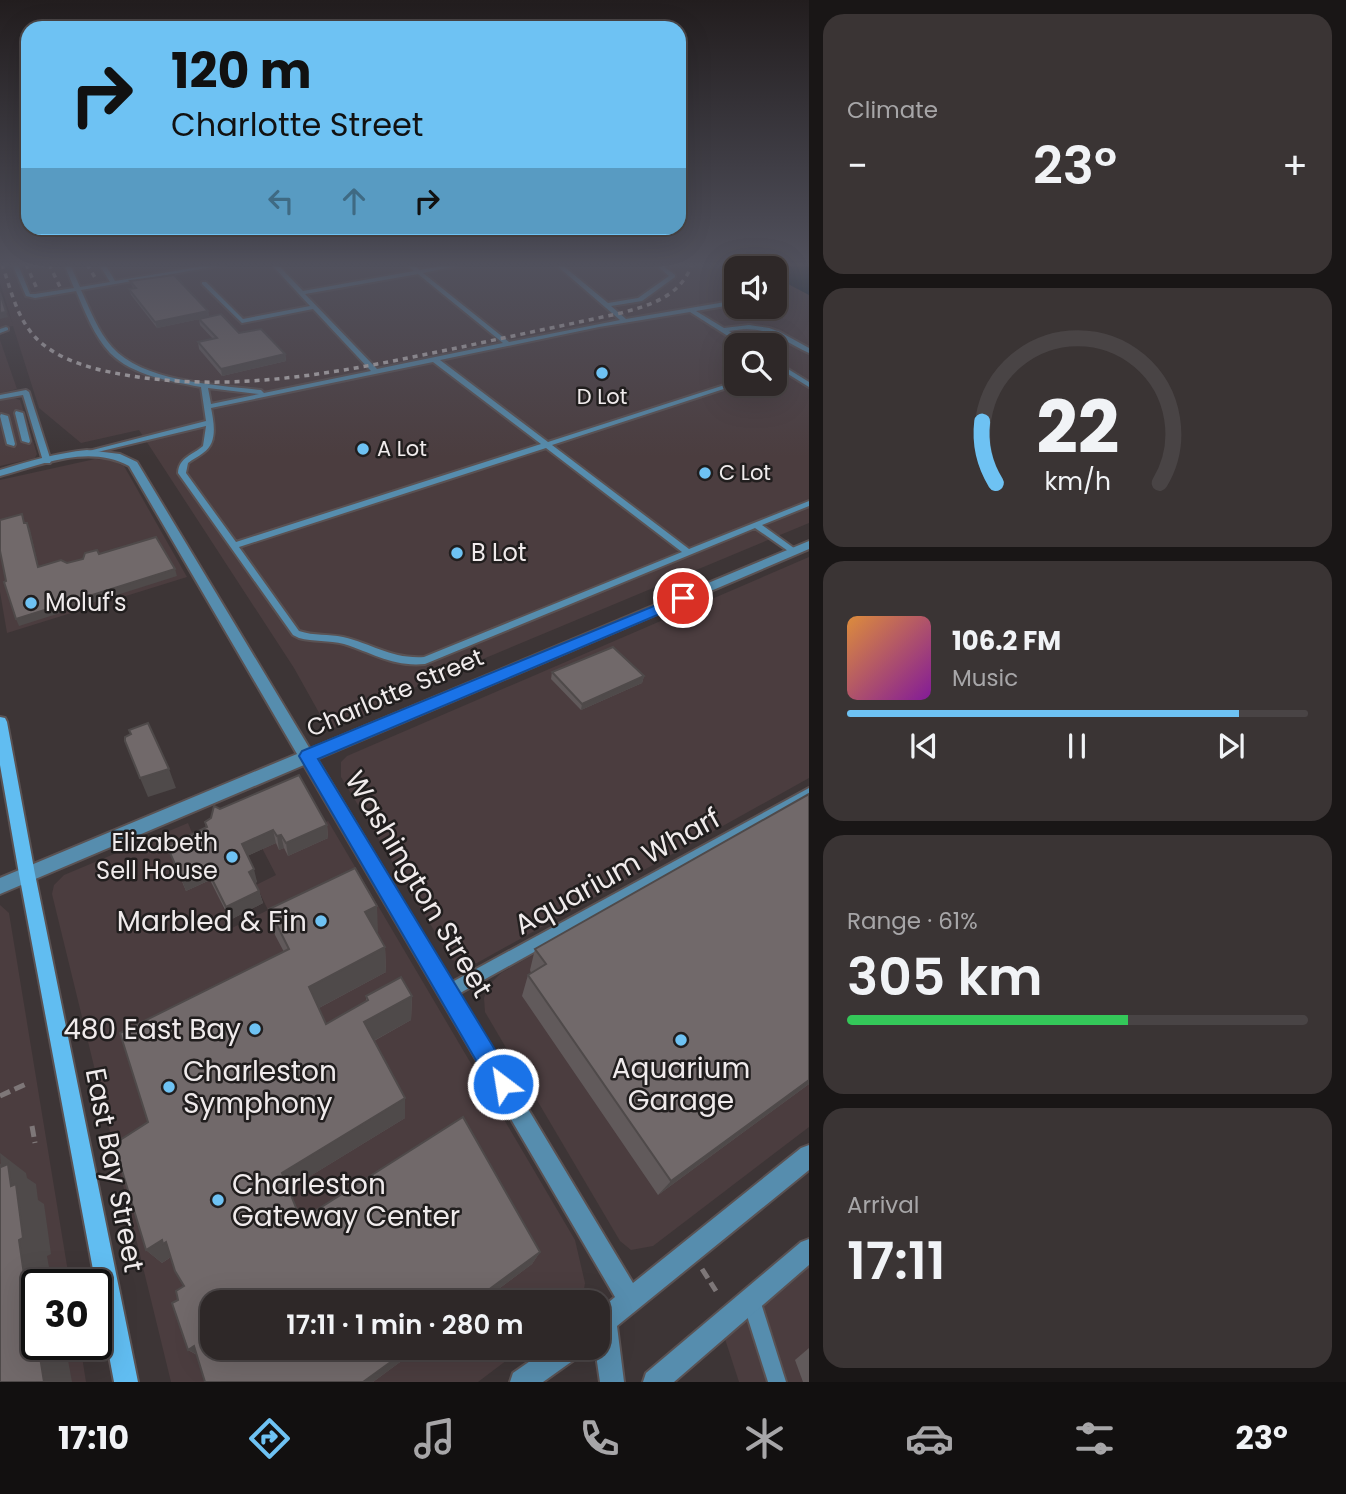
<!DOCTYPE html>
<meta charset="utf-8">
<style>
:root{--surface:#2e2828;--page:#3a3434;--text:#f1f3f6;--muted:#a7a6a8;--line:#494445;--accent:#6ec2f3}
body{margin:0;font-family:Poppins,sans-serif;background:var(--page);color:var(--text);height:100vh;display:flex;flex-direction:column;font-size:26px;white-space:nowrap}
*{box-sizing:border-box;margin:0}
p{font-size:23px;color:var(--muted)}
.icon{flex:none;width:38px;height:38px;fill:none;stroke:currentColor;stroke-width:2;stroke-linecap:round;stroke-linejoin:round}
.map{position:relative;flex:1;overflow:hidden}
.side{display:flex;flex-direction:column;gap:14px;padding:14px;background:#191616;width:537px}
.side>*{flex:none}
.banner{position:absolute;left:21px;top:21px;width:665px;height:214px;border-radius:21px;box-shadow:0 7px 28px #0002,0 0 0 2px var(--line);background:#6ec2f3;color:#111;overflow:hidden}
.tools{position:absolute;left:724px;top:256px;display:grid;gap:14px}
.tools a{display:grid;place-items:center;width:63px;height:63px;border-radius:14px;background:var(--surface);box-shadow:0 7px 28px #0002,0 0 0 2px var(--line);font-size:35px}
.speed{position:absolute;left:21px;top:1269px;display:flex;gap:14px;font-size:35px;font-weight:700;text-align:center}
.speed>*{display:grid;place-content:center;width:91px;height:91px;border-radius:50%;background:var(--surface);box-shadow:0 7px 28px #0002,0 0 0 2px var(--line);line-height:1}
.speed .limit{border:4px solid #111;border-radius:10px;background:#fff;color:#111}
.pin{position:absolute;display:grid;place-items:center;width:60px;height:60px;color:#fff;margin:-30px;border:4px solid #fff;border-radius:50%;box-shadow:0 2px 7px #0007}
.me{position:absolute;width:77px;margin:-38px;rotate:329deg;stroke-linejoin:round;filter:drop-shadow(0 0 5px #0008)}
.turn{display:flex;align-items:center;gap:24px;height:147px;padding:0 35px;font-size:32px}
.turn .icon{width:91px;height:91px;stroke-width:2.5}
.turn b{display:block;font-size:49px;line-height:60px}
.lanes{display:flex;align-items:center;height:66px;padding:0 35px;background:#0003;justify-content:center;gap:35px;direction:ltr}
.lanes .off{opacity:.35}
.big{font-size:52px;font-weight:600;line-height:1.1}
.side .tile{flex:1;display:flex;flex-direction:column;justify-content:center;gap:10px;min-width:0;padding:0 24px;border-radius:21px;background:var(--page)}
.side .dial{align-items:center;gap:0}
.dial svg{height:182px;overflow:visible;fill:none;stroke:var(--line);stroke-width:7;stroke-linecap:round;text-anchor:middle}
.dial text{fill:var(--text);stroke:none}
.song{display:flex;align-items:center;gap:21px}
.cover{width:84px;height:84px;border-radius:10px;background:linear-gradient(135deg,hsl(30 70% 55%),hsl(290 70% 35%))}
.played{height:7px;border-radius:4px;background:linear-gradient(90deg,var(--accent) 85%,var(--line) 85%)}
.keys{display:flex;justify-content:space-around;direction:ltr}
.heat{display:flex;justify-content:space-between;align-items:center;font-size:38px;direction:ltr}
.charge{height:10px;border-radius:5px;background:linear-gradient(90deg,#34c759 61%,var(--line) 0)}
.trip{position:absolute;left:200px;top:1290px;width:410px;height:70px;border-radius:21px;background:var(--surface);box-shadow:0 7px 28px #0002,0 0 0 2px var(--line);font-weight:600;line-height:70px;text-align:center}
.menu{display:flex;height:112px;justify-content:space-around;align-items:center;background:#121010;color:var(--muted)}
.menu .icon{width:49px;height:49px}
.menu .active{color:var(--accent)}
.menu b{font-size:32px;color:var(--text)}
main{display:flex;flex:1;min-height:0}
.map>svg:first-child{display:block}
</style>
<main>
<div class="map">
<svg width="809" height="1382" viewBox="0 0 809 1382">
<rect width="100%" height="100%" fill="#3d3536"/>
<g fill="#4b3d3f" fill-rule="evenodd">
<path d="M 0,264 L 751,264 L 758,268 L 737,268 L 737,306 L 775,306 L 775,277 L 809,295 L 809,523 L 404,692 L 407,697 L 334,728 L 327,727 L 294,668 L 139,430 L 81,443 L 39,408 L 13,326 L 0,328 L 0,290 L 13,325 L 0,283 ZM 737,345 L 775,345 L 775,383 L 737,383 Z"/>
<path d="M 0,340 L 17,389 L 0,393 Z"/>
<path d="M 11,397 L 20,400 L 37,454 L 35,458 L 0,466 L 0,399 Z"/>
<path d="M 95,459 L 110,460 L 124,466 L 187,577 L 7,633 L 0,592 L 0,480 Z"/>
<path d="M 809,557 L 809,778 L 477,963 L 462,963 L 452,960 L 341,777 L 341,762 L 347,756 Z"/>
<path d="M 809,800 L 809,1127 L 653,1246 L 631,1250 L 620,1241 L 485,1012 L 484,998 L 489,985 L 501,973 Z"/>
<path d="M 328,821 L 575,1240 L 585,1283 L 582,1302 L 212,1302 L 212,1348 L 523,1348 L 478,1382 L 171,1382 L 52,894 L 54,885 L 64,875 L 188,823 L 232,928 L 268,910 L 256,885 L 276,875 L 262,848 Z"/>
<path d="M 0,905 L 9,913 L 70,1284 L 37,1284 L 37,1344 L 80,1344 L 86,1382 L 0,1382 Z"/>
<path d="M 809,1267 L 809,1382 L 739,1382 L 725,1339 Z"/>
</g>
<path fill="#031e2d" d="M 752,264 L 809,264 L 809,295 L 775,277 L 775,268 L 758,268 Z"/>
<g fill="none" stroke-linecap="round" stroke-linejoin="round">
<defs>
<g id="service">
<path d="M 12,264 L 18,264 L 30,294 L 35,294 L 74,288 L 64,264 L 70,264 L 80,287 L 110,282 L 99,264 L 105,264 L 115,281 L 216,264 L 229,264 L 81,290 C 90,310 98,331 112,347 C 143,382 217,385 261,390 L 264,393 L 371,371 L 313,309 L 242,323 L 202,284 L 202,282 L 206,282 L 243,319 L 310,306 L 271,264 L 277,264 L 303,291 L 414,271 L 406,264 L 412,264 L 420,270 L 453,264 L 465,264 L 423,273 L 509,342 L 620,320 L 555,264 L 561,264 L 608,303 L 638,298 L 669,276 L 655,264 L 661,264 L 675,275 L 675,277 L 642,301 L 611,306 L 626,319 L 737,300 L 737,304 L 696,311 L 724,328 L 749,325 L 769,328 L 780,332 L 809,348 L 809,353 C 777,338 767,324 729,331 L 750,345 L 742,345 L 690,312 L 599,327 L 440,360 L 548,442 L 737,381 L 737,383 L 740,383 L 739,384 L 552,445 L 689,549 L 809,501 L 809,506 L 762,525 L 798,551 L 797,553 L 791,553 L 755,528 L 425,664 C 392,667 373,653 344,644 C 329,640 313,642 299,638 L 293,635 L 178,473 C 179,457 193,455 203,446 L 206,426 L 81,456 L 77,454 L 206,421 L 201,387 C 170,381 133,376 110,353 C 94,336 85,312 76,291 L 35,298 L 26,296 ZM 418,274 L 503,343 L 377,369 L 305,294 ZM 433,362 L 541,444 L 236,542 L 186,473 L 188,463 C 193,459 198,457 203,453 C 218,443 214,423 211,408 ZM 208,388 L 259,394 L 211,404 ZM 546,448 L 682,552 L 424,657 C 391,659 373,644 343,637 C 329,634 314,636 299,631 L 239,547 Z"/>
<path d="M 6,327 L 8,328 L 8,330 L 0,333 L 0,329 Z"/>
<path d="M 775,361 L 809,382 L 809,387 L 775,366 Z"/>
<path d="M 26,390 L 29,392 L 51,461 L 50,463 L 44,463 L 43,461 L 23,395 L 0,399 L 0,395 Z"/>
<path d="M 16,411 L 23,413 L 30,441 L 29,443 L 22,441 L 15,413 Z"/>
<path d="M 1,414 L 8,416 L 15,444 L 14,446 L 7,444 L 0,416 Z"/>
<path d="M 809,788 L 809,799 L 453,997 L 448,999 L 443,997 L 441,992 L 443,987 Z"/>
<path d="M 751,1291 L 757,1294 L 760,1300 L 786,1382 L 768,1382 L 742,1300 L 745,1294 Z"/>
</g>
<g id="minor">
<path d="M 87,450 L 120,454 L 137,462 L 310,749 L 809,541 L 809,549 L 317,759 L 633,1283 L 801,1148 L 809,1145 L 809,1170 L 617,1326 L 624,1382 L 600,1382 L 595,1348 L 597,1312 L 615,1297 L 304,765 L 0,894 L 0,878 L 297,754 L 129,466 C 88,444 41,465 0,476 L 0,470 C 29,461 57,453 87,450 Z"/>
<path d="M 809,1239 L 809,1265 L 674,1382 L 643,1382 L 646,1373 L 801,1242 Z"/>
</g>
<g id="tertiary">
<path d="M 604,1309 L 612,1313 L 616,1321 L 612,1329 L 597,1339 L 597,1312 Z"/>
<path d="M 549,1348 L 581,1348 L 578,1357 L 543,1382 L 510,1382 L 513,1373 Z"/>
</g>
<path id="secondary" d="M 0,717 L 5,718 L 7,722 L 35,874 L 138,1382 L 114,1382 L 19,874 L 0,765 Z"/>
</defs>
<use href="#service" stroke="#5a5253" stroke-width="4"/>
<use href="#minor" stroke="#5a5253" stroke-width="4"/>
<use href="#tertiary" stroke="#5a5253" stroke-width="4"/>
<use href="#secondary" stroke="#5a5253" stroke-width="4"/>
<g stroke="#7e7778" stroke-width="5" stroke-dasharray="11 5" stroke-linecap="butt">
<path d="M 0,1096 L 26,1084"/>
<path d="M 32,1126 L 35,1143"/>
<path d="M 702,1269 L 716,1291"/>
</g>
<use href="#service" fill="#568dae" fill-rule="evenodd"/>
<use href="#minor" fill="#568dae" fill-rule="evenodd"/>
<use href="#tertiary" fill="#568dae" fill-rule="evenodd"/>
<use href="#secondary" fill="#61bdf1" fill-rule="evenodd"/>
<g stroke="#c2bcbd" stroke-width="3.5" stroke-dasharray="5 5" stroke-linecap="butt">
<path d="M 2,264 C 11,290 17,320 38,340 C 59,360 92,369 120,374 C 239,396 355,369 471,345 C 521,334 571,324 621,313 C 651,305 681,296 692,264"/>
<path d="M 26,264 L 38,291"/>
<path d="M 49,264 L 60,287"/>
<path d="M 87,264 L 97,281"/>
</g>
</g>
<g fill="#615a5b">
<path d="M 130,281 L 208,311 L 209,317 L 157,328 L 131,295 L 129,289 L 133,288 Z"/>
<path d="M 199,319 L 239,333 L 285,354 L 286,361 L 222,376 L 199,349 L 198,342 L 213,339 L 200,325 Z"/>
<path d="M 552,672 L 644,676 L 642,683 L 581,710 L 551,679 Z"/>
<path d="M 220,809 L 327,825 L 328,838 L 288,856 L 284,848 L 279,850 L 276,843 L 247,856 L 257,882 L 255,883 L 259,891 L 263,903 L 230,920 L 210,880 L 186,891 L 167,846 L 206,827 L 205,822 L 211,818 Z"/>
<path d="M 355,868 L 377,906 L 377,933 L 385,947 L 386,972 L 319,1008 L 326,1024 L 366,1001 L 366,996 L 401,977 L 412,996 L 411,1020 L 374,1041 L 405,1098 L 405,1118 L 289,1189 L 301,1220 L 463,1117 L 540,1252 L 532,1264 L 481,1302 L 212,1302 L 212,1348 L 419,1348 L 373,1382 L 205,1382 L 197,1355 L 188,1350 L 172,1303 L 178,1300 L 176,1291 L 184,1286 L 175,1271 L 171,1257 L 162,1263 L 146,1250 L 114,1144 L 148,1122 L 120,1033 L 284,952 L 275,935 L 269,909 Z"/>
<path d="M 535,949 L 809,1084 L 658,1195 L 522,996 L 528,975 L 531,973 L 530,970 Z"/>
<path d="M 809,1348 L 809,1382 L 803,1382 L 795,1360 Z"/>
</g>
<g fill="#4f4a4a">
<path d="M 208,311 L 209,317 L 157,328 L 155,322 Z"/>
<path d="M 6,312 L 8,317 L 0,319 L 0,313 Z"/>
<path d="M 285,354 L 286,361 L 222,376 L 221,369 Z"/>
<path d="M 27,523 L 30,529 L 40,573 L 38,567 Z"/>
<path d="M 175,569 L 177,576 L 19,626 L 16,619 Z"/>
<path d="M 644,676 L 642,683 L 581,710 L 582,704 Z"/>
<path d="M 169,769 L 176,788 L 148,797 L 140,778 Z"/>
<path d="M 327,825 L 328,838 L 288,856 L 286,843 Z"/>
<path d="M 273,830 L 276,843 L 245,857 L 242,844 Z"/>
<path d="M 281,835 L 284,848 L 279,850 L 277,836 Z"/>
<path d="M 206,867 L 210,880 L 186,891 L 181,878 Z"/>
<path d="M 254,869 L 257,882 L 252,884 L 249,872 Z"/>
<path d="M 259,891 L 263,903 L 230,920 L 226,907 Z"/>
<path d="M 377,906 L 378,932 L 367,938 L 365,912 Z"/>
<path d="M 385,947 L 386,972 L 313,1011 L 309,987 Z"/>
<path d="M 412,996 L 411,1020 L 366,1045 L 364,1022 Z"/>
<path d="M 809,1080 L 809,1084 L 658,1195 L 671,1181 Z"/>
<path d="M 405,1098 L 405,1118 L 289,1189 L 282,1173 Z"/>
<path d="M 0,1153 L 26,1173 L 27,1178 L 36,1184 L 38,1200 L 44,1204 L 51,1254 L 47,1256 L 52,1284 L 37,1284 L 37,1337 L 32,1330 L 11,1186 L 1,1167 Z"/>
<path d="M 162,1240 L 166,1242 L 175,1254 L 162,1263 L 146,1250 Z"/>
<path d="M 540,1252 L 532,1264 L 481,1302 L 472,1302 Z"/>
<path d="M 38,1344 L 65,1344 L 72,1382 L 44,1382 Z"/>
<path d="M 194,1346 L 202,1357 L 188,1350 Z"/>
<path d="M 410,1348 L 419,1348 L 373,1382 L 363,1382 Z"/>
</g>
<g fill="#71696a" stroke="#4f4a4a" stroke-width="2">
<path d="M 174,275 L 208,311 L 155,322 L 129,289 L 136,288 L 130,281 Z"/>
<path d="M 0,293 L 6,312 L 0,313 Z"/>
<path d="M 221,314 L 239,333 L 261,329 L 285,354 L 221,369 L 198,342 L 217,338 L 199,319 Z"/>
<path d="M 22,514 L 24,523 L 27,523 L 38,567 L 61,560 L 67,563 L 83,559 L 85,553 L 97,550 L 99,554 L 156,537 L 175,569 L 16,619 L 4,582 L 6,581 L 0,551 L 0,520 Z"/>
<path d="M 613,647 L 644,676 L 582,704 L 552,672 Z"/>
<path d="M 148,723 L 169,769 L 140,778 L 125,741 L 125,737 L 131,734 L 129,730 Z"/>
<path d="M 299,775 L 327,825 L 286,843 L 281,835 L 277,836 L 273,830 L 242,844 L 254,869 L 249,872 L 259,891 L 226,907 L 206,867 L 181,878 L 167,846 L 207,827 L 205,822 L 211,818 L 214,806 L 220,809 Z"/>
<path d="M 809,794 L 809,1080 L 671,1181 L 528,975 L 546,964 L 535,949 Z"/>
<path d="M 355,868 L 377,906 L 365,912 L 385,947 L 309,987 L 326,1024 L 368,1000 L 366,996 L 401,977 L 412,996 L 364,1022 L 405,1098 L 282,1173 L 301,1220 L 463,1117 L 540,1252 L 472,1302 L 212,1302 L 212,1348 L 410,1348 L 363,1382 L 205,1382 L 194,1346 L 188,1350 L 172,1303 L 178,1300 L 176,1291 L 184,1286 L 175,1271 L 166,1242 L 163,1244 L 162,1240 L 146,1250 L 114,1144 L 148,1122 L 120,1033 L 289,949 L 269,909 Z"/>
<path d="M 0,1164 L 1,1167 L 8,1164 L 11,1186 L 16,1184 L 23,1238 L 19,1240 L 32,1330 L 35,1328 L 37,1344 L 38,1344 L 44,1382 L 0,1382 Z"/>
</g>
<linearGradient id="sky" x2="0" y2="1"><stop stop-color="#221d1e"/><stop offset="0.58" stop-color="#51515d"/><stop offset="1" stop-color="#51515d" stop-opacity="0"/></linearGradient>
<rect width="809" height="457" fill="url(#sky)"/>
<path fill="#1a73e8" stroke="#114b97" stroke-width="2" d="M 683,594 L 690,598 L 688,602 L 318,759 L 511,1076 L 514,1084 L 511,1093 L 503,1096 L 495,1093 L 299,756 L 302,751 Z"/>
<g fill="#6ec2f3" stroke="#211e1e" stroke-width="2.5">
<circle cx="602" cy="373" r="7"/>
<circle cx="363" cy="449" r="7"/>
<circle cx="705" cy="473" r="7"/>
<circle cx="457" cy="553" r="7"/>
<circle cx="31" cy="603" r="7"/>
<circle cx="232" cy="857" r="7"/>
<circle cx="321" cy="921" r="7"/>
<circle cx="255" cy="1029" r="7"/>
<circle cx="681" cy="1040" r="7"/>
<circle cx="169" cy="1087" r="7"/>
<circle cx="218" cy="1200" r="7"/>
</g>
<g text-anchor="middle" stroke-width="5" stroke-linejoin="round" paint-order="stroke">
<g font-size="21" fill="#f0ebec" stroke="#211e1e" text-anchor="start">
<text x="602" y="404" text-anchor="middle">D Lot</text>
<text x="377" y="456">A Lot</text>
<text x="719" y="480">C Lot</text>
</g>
<g font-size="24" fill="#f0ebec" stroke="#211e1e" text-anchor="start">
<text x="471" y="561">B Lot</text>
<text x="45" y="611">Moluf's</text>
<text x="218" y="851" text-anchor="end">Elizabeth<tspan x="218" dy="28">Sell House</tspan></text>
</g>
<g font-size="24" fill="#f0ebec" stroke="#211e1e">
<text transform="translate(395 693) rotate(-23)" y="8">Charlotte Street</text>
</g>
<g font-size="28" fill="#f0ebec" stroke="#211e1e">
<text transform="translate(617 871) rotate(-29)" y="10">Aquarium Wharf</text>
<text transform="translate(419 884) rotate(59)" y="10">Washington Street</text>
<text transform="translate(115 1170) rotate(79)" y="10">East Bay Street</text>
</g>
<g font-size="28" fill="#f0ebec" stroke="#211e1e" text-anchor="end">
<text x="307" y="931">Marbled &amp; Fin</text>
<text x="241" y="1039">480 East Bay</text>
<text x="681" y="1078" text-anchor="middle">Aquarium<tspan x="681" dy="32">Garage</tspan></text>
<text x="183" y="1081" text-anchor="start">Charleston<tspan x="183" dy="32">Symphony</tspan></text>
<text x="232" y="1194" text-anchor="start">Charleston<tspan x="232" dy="32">Gateway Center</tspan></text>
</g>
</g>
</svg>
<div class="tools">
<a><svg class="icon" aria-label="sound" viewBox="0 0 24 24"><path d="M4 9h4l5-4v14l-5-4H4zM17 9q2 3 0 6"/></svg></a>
<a><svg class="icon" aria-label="search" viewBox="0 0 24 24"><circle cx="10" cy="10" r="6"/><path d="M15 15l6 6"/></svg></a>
</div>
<div class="speed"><div class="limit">30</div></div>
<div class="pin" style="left:683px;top:598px;background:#d93025"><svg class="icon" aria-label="arrive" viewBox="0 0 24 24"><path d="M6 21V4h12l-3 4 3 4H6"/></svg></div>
<svg class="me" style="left:503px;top:1084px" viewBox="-20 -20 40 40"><circle r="17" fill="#1a73e8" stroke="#fff" stroke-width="3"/><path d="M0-11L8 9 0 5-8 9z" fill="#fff"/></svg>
<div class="trip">17:11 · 1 min · 280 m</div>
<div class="banner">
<div class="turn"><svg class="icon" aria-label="right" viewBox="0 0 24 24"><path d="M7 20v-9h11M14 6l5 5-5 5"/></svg><div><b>120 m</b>Charlotte Street</div></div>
<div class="lanes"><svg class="icon off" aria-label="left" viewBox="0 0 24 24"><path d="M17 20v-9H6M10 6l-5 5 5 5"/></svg><svg class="icon off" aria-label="ahead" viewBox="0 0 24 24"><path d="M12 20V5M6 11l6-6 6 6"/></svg><svg class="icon" aria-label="right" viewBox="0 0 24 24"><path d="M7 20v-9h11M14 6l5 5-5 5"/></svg></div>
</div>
</div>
<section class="side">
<div class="tile"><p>Climate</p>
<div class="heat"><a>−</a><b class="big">23°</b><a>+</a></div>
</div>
<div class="tile dial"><svg viewBox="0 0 100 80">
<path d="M14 69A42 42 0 1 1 86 69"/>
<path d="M14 69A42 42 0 0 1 8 42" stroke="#6ec2f3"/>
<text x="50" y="56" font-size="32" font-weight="700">22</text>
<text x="50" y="72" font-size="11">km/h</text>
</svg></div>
<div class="tile">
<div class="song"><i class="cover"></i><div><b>106.2 FM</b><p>Music</p></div></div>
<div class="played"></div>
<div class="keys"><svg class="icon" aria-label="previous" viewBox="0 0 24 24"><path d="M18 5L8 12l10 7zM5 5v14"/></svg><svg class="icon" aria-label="pause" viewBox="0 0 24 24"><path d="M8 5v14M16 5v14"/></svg><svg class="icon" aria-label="next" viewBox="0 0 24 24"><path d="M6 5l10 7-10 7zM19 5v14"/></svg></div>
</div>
<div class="tile"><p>Range · 61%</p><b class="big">305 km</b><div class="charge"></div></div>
<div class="tile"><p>Arrival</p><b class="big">17:11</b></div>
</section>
</main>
<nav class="menu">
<b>17:10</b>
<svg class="icon active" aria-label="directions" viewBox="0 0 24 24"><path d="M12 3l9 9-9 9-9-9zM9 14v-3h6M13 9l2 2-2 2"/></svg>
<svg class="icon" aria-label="music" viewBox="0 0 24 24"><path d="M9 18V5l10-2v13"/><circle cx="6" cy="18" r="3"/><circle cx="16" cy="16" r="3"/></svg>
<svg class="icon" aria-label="phone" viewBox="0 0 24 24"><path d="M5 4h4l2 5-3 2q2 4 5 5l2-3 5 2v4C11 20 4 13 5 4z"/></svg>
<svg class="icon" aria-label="climate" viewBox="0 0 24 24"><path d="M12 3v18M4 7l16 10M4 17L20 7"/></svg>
<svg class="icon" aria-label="car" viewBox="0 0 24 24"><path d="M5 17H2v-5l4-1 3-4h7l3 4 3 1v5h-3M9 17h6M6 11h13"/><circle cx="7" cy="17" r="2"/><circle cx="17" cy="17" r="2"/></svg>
<svg class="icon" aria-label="filters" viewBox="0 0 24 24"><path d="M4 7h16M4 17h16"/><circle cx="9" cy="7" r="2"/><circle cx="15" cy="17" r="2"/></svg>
<b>23°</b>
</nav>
